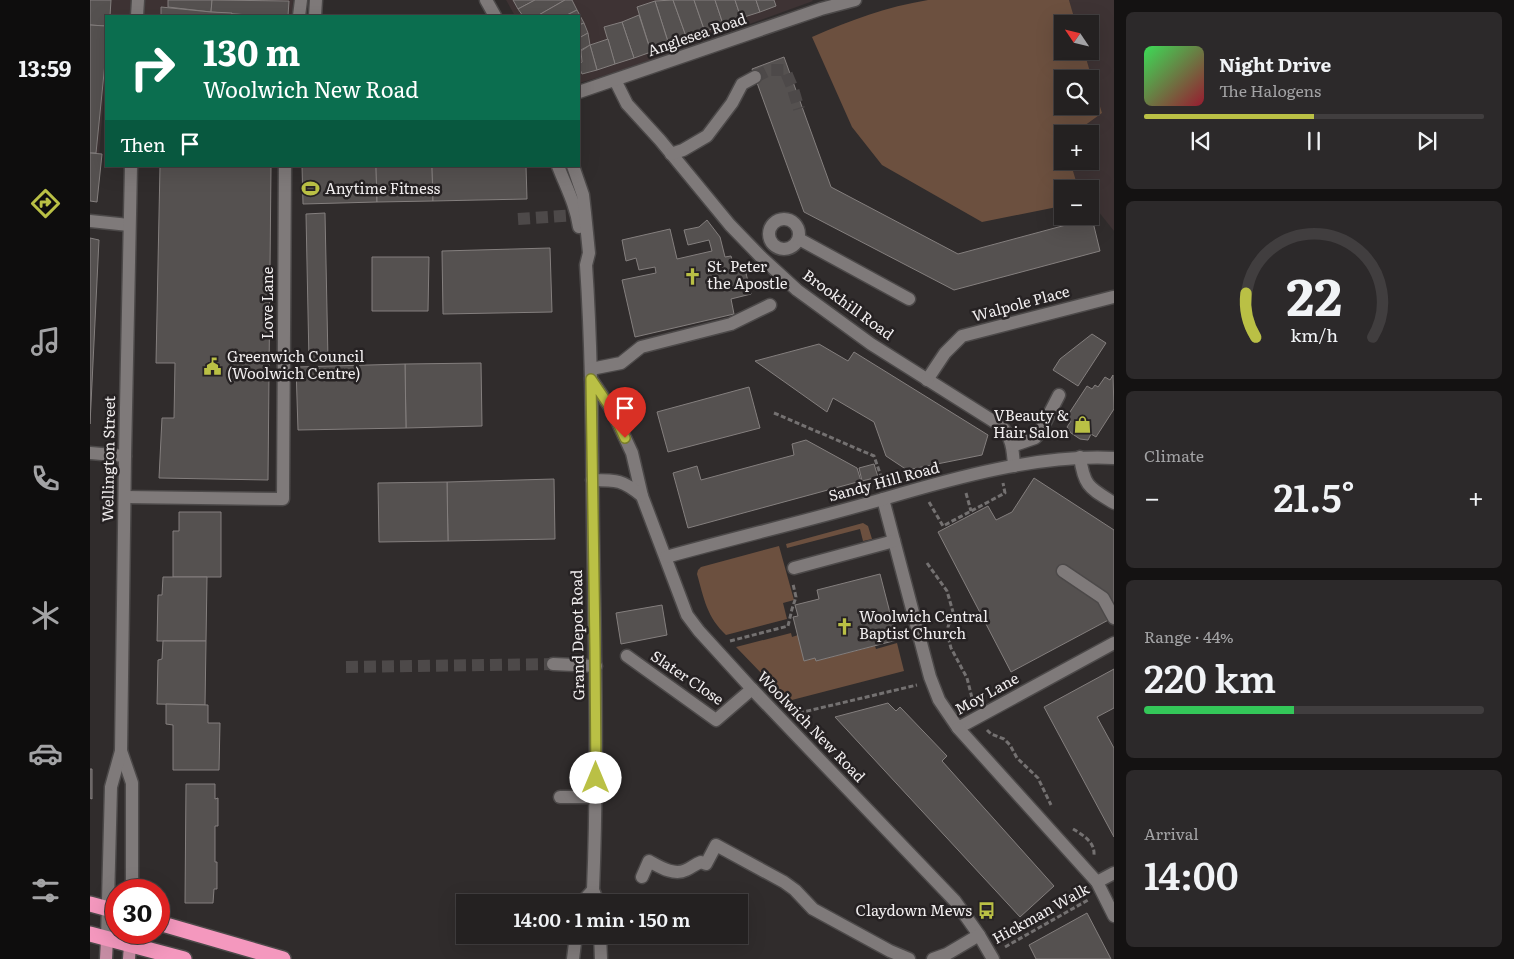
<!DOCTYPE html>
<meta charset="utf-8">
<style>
:root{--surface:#242121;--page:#2c292a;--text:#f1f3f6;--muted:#a3a3a5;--line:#413e3f;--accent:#bac045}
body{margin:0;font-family:Literata,serif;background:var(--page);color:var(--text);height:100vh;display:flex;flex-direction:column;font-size:19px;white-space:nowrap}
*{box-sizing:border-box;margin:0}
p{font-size:16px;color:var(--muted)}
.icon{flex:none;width:28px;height:28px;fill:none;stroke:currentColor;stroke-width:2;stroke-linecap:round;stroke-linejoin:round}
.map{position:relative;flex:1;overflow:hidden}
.side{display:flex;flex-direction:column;gap:12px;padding:12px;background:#141212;width:400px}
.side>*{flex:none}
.top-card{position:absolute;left:15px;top:15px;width:475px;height:152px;border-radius:0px;box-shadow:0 5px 20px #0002,0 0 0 1px var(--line);background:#0b6e4f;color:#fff;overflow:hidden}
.needle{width:32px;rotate:305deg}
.controls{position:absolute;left:964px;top:15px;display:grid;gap:10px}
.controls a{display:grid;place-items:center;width:45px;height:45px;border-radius:0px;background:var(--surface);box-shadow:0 5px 20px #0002,0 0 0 1px var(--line);font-size:25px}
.speed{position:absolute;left:15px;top:879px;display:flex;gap:10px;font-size:25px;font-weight:700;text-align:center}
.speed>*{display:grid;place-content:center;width:65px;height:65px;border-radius:50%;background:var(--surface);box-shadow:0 5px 20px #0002,0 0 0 1px var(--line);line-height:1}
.speed .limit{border:8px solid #d22;background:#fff;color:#111}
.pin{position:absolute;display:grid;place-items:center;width:42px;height:42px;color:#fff;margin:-51px -21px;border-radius:50% 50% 50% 0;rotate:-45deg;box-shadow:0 0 5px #0007}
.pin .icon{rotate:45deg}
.me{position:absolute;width:55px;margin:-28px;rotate:0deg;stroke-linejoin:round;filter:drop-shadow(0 0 4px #0008)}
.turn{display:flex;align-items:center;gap:18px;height:105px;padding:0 15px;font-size:22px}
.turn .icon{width:65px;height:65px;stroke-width:2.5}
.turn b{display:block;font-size:35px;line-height:42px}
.then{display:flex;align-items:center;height:48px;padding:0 15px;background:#0003;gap:10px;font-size:19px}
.big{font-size:38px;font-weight:600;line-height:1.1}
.side .widget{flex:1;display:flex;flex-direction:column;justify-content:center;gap:8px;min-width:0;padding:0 18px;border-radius:8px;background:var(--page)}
.side .dial{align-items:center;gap:0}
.dial svg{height:130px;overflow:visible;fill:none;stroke:var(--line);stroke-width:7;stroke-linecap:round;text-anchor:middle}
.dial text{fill:var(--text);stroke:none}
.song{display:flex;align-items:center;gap:15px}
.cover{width:60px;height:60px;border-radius:8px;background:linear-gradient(135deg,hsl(130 70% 55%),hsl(350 70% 35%))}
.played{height:5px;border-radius:2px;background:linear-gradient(90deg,var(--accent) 50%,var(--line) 50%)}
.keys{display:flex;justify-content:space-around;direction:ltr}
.heat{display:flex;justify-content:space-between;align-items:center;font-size:28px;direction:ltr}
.charge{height:8px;border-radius:4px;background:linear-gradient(90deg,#34c759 44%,var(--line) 0)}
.trip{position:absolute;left:366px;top:894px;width:292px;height:50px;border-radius:0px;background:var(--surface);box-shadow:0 5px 20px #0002,0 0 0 1px var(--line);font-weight:600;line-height:50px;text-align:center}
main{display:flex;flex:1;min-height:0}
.tab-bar{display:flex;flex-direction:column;width:90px;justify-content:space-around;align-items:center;background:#0e0d0d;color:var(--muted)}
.tab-bar .icon{width:35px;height:35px}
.tab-bar .on{color:var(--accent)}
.tab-bar b{font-size:22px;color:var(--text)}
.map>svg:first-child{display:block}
</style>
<main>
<nav class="tab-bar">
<b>13:59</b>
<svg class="icon on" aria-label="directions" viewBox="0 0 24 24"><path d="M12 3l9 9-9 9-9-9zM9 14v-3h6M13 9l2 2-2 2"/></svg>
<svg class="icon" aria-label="music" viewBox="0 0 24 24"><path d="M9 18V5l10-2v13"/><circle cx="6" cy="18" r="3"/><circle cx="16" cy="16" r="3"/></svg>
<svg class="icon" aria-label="phone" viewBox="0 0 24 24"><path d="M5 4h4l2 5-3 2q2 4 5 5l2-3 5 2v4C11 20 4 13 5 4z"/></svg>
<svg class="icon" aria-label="climate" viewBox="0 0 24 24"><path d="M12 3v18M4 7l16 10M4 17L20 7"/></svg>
<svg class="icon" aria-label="car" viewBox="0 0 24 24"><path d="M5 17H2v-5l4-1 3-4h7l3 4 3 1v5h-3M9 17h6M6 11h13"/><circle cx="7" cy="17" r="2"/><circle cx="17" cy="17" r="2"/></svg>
<svg class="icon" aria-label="filters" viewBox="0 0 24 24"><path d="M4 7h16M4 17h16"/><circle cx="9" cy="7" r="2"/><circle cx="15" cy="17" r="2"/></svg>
</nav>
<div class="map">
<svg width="1024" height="959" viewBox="0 0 1024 959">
<rect width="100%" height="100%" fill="#302c2c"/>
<g fill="#3e3334">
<path d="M 0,0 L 203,0 L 202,16 L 16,16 L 16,94 L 14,94 L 6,194 L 0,193 Z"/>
<path d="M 416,0 L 722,0 L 723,1 L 521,74 L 489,83 L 489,16 L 425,16 Z"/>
<path d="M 979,0 L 1024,0 L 1024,231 L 1000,201 L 1000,189 L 990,189 L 987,184 L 980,161 L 1000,161 L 1000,134 L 983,134 L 1012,113 L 994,51 L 1000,51 L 1000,24 L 986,24 Z"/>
</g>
<g fill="#6c503f" fill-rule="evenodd">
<path d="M 838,0 L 979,0 L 986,24 L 972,24 L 972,51 L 994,51 L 1012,113 L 983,134 L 972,134 L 972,161 L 980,161 L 987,184 L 990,189 L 972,189 L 972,206 L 892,222 L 792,165 L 762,127 L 722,37 C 761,20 796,7 838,0 ZM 972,79 L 1000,79 L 1000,106 L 972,106 Z"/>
<path d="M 773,523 L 778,526 L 782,539 L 773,541 L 770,529 L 697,548 L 696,544 Z"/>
<path d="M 689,546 L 704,600 L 693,603 L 697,619 L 636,635 C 617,617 614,599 607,574 L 608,570 L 611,567 Z"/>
<path d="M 701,633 L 702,637 L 708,635 L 714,661 L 725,658 L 726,661 L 785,646 L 786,649 L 807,643 L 814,671 L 698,701 L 646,647 Z"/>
</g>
<g fill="#555150" stroke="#847f7e">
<path d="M 0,0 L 21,0 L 20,16 L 16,16 L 16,26 L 0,25 Z"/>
<path d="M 78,0 L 122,0 L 121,12 L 78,7 Z"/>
<path d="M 122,0 L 199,1 L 198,16 L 171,16 L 121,12 Z"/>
<path d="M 423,0 L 445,0 L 428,9 Z"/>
<path d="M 445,0 L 475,0 L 447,16 L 433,16 L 428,9 Z"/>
<path d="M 475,0 L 482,0 L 487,10 L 475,16 L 447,16 Z"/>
<path d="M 583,0 L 597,39 L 579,45 L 565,1 Z"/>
<path d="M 583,0 L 604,0 L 615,32 L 597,39 Z"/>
<path d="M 604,0 L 625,0 L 633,24 L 615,32 Z"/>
<path d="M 625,0 L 645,0 L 651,18 L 633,24 Z"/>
<path d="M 645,0 L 666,0 L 670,12 L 651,18 Z"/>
<path d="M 666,0 L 684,0 L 686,6 L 670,12 Z"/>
<path d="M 565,1 L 579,45 L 561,52 L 547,7 Z"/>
<path d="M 71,7 L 121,12 L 142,13 L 141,16 L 71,16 Z"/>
<path d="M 487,10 L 494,23 L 489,25 L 489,16 L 475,16 Z"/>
<path d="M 549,15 L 561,52 L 544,58 L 532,22 Z"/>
<path d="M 532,22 L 544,58 L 525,64 L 514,27 Z"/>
<path d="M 494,23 L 498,33 L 489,38 L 489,25 Z"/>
<path d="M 0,25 L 16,26 L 16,53 L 6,153 L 0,153 Z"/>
<path d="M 498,33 L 500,45 L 489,51 L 489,38 Z"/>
<path d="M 518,39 L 525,64 L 507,70 L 500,45 Z"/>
<path d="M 500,45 L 507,70 L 492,74 L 489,67 L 489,64 L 492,62 L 491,51 Z"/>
<path d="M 694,57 L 741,187 L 868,254 L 1002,218 L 1010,251 L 864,290 L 714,212 L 662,69 Z"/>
<path d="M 0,153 L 12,154 L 7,202 L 0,201 Z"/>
<path d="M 70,166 L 181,166 L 178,480 L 69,478 L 72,418 L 84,418 L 85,363 L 66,363 Z"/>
<path d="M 212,166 L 286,166 L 287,202 L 213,204 Z"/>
<path d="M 286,166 L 342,166 L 343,201 L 287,202 Z"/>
<path d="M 342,166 L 436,166 L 437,199 L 343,201 Z"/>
<path d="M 235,213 L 238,360 L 219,361 L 216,214 Z"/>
<path d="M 617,220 L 630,237 L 635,257 L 641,256 L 645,271 L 655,269 L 661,294 L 641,299 L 644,314 L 545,337 L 532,280 L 566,273 L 565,267 L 549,270 L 546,258 L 536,261 L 532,240 L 580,229 L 587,259 L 622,251 L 619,240 L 598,245 L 594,230 L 609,227 Z"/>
<path d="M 0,238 L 9,240 L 0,424 Z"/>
<path d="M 460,248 L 462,312 L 353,314 L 352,251 Z"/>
<path d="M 282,257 L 339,257 L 338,311 L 282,311 Z"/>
<path d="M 1002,334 L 1016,343 L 988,386 L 963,370 L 970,359 Z"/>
<path d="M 729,344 L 758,361 L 764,352 L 898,435 L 892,455 L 817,470 L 796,456 L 784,422 L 743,398 L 737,412 L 665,361 Z"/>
<path d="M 391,363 L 392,426 L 316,428 L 315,364 Z"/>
<path d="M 315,364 L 316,428 L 208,430 L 206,367 Z"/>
<path d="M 1023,375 L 1024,409 L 1006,437 L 1001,434 L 998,440 L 990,439 L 981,433 L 977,427 L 981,421 L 976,418 L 997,386 L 1002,389 L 1005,385 L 1008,387 L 1015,377 L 1020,380 Z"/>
<path d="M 659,387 L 670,428 L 578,452 L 567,412 Z"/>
<path d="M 716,440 L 767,468 L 771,481 L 598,528 L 583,473 L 607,466 L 611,480 L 704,455 L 702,444 Z"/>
<path d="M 784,464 L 788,477 L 772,481 L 769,468 Z"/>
<path d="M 944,478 L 1024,530 L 1024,617 L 921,672 L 848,532 L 898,506 L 906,520 L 922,512 Z"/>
<path d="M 464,479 L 465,539 L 358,541 L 357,482 Z"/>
<path d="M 357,482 L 358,541 L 289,542 L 288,483 Z"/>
<path d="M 89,512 L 131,512 L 131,577 L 83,577 L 83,531 L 89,531 Z"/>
<path d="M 790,574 L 807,640 L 726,661 L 725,658 L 714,661 L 703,617 L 708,616 L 705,605 L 729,599 L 727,590 Z"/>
<path d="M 73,577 L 117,577 L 116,641 L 67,641 L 68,595 L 72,595 Z"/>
<path d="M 572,605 L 577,635 L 531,644 L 526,613 Z"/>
<path d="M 73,641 L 116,641 L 115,705 L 67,704 L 68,660 L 72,659 Z"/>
<path d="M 1024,669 L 1024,708 L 1007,717 L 1024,748 L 1024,837 L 954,707 Z"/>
<path d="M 798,703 L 806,711 L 810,707 L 857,756 L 852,761 L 964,886 L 930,917 L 745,717 Z"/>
<path d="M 76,704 L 118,705 L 118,723 L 130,723 L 129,770 L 83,770 L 83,725 L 76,724 Z"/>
<path d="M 0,769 L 2,769 L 2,799 L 0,798 Z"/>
<path d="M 96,784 L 125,784 L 125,799 L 128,798 L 128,826 L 125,826 L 125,862 L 127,862 L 127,889 L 124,889 L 123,903 L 95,903 Z"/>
<path d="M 997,913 L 1021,959 L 946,959 L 939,945 Z"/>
</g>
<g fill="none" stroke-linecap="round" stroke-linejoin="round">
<g stroke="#4d4949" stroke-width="12" stroke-dasharray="12 6" stroke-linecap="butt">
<path d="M 665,77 L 679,70 L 695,70 L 703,89 L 709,109"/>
<path d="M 428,219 L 487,215"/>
<path d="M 256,667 L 463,664"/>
</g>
<defs>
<g id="minor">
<path d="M 396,0 L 405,16"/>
<path d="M 47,16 L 48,0"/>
<path d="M 209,16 L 211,0"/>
<path d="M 225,16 L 226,0"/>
<path d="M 525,80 L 537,104 L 570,140 L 640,225 L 671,257 L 707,290 L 781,344 L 911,426 C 922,437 923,450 924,466"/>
<path d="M 489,92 L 731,9 L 765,0"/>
<path d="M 581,154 L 593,150 L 617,136 L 642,103 L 652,84 L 665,77"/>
<path d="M 468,166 C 476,187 486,205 489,227"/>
<path d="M 483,166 L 493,195 L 495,213 L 499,253 L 496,265 C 502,353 502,442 503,530 C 505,650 508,770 503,890 L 508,902"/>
<circle cx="694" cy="234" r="15"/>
<path d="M 0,221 L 39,225"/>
<path d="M 709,239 L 819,299"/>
<path d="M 501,369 L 531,363 L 551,347 L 641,324 L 680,305"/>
<path d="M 501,379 L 522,410 L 542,453 L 552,496 L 597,615 L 609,631 L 662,689 L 865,901 L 889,935 L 903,959"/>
<path d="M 837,380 L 855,353 L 872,336 L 1023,297"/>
<path d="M 922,446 L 945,438 L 949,434 L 969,395"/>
<path d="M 0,453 L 35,456"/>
<path d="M 990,457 C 994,487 1000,488 1024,503"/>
<path d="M 502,480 C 527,480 533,480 552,496"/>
<path d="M 35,497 L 193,499 L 195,166"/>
<path d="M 793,499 L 840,677 L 849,700 L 868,728 L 1024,643"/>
<path d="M 576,557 C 648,537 721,520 793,499 C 864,478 949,454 1024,458"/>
<path d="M 704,568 L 804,541"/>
<path d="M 973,571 L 1013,598 L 1024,618"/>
<path d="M 537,656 L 626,720 L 662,689"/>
<path d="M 463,664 L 506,666"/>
<path d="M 868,728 L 1007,882 L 1024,916"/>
<path d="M 31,751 L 42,783 L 42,890"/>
<path d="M 470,797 L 506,797"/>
<path d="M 552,877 L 559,861 C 570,867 584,876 596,870 C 601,868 605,864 611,862 L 616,864 L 626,845 L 694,882 L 705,890 L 723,909 L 800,951 L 819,959"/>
<path d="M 1007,882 L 1024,873"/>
<path d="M 492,902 L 503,890"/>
<path d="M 510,935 L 511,959"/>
<path d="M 17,939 L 21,787 L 31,751 L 35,456 L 41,166"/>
<path d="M 483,959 L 486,935"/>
<path d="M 843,959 L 857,954 L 889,935"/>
</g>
<g id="major">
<path d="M 16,959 L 17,939"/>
<path d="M 39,959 L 40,945"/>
</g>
<g id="highway">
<path d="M 0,904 L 26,911"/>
<path d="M 69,923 L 193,959"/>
<path d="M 0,934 L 94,959"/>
</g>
</defs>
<use href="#minor" stroke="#4c4949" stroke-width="15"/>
<use href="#major" stroke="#4c4949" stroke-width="15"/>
<use href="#highway" stroke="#4c4949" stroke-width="18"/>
<g stroke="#747171" stroke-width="3" stroke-dasharray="5 2.5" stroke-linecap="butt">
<path d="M 684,413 L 784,456 L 793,482"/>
<path d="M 876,493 L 881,511"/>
<path d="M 839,502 L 853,526 L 915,493 L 913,483"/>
<path d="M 837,563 L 857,591 L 863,612 L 858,627 L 858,637 L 861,648 L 877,678 L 883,702"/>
<path d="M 640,641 L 698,626 L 702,609 L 706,597 L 703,584"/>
<path d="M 709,713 L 827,685"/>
<path d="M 897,730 L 901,734 L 914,739 L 920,745 L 927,758 L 948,778 L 961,805"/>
<path d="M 983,829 C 993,835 1005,842 1004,855"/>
<path d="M 915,947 L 998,900"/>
</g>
<use href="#minor" stroke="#7f7a7a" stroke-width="12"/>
<use href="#major" stroke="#c58ca3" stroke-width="12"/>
<use href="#highway" stroke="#f498be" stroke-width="15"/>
</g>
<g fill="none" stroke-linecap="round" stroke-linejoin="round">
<defs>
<path id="route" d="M 506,778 L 505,648 L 501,379 L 522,410 L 535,438"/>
</defs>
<use href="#route" stroke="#797d2d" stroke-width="12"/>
<use href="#route" stroke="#bac045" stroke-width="9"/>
</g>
<defs>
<symbol id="stadium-bare" viewBox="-9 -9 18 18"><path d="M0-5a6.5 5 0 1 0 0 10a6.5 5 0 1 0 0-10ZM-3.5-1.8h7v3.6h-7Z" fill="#bac045" stroke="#262223" stroke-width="2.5" paint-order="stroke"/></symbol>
<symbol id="church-bare" viewBox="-9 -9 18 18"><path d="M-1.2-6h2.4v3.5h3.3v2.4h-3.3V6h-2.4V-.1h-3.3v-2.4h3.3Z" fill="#bac045" stroke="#262223" stroke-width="2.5" paint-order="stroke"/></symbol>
<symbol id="civic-bare" viewBox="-9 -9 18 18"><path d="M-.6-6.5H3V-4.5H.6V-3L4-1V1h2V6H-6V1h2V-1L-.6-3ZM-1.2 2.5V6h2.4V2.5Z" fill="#bac045" stroke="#262223" stroke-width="2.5" paint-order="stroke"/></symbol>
<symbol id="shop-bare" viewBox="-9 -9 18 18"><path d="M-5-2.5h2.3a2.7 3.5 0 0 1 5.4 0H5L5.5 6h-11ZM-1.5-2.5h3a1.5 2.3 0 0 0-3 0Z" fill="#bac045" stroke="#262223" stroke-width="2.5" paint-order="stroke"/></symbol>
<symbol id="bus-bare" viewBox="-9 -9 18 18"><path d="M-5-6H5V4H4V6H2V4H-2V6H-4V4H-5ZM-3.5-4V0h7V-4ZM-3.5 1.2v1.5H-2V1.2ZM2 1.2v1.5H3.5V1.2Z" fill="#bac045" stroke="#262223" stroke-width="2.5" paint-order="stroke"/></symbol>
</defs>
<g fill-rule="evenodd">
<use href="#stadium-bare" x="208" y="176" width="25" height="25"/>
<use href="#church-bare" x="590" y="264" width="25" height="25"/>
<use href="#civic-bare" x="110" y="354" width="25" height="25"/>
<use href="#shop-bare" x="980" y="412" width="25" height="25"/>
<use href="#church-bare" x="742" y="614" width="25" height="25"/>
<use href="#bus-bare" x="884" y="898" width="25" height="25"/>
</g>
<g text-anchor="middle" stroke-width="5" stroke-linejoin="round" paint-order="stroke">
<g font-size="15" fill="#f1eeef" stroke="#262223">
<text transform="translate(607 35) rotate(-19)" y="5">Anglesea Road</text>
<text transform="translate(178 303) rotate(-90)" y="5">Love Lane</text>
<text transform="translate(931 304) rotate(-15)" y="5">Walpole Place</text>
<text transform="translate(758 305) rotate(36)" y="5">Brookhill Road</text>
<text transform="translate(19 459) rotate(-89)" y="5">Wellington Street</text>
<text transform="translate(794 482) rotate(-15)" y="5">Sandy Hill Road</text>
<text transform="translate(488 635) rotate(-91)" y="5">Grand Depot Road</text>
<text transform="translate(597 678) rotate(34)" y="5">Slater Close</text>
<text transform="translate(897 694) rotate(-29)" y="5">Moy Lane</text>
<text transform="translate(721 727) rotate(46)" y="5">Woolwich New Road</text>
<text transform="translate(951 914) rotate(-29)" y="5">Hickman Walk</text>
</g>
<g font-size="15" fill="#f1eeef" stroke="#262223" text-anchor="start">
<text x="235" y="194">Anytime Fitness</text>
<text x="617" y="272">St. Peter<tspan x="617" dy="17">the Apostle</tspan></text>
<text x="137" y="362">Greenwich Council<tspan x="137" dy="17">(Woolwich Centre)</tspan></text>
<text x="979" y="421" text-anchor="end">VBeauty &amp;<tspan x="979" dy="17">Hair Salon</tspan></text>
<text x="769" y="622">Woolwich Central<tspan x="769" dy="17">Baptist Church</tspan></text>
<text x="882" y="916" text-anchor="end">Claydown Mews</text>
</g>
</g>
</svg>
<div class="controls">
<a><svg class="needle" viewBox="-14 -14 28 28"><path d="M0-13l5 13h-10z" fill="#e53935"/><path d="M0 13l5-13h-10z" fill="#a3a3a5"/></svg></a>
<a><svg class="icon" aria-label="search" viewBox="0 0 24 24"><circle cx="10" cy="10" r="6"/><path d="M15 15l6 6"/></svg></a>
<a>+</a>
<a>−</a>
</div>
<div class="speed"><div class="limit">30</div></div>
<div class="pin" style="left:535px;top:438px;background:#d93025"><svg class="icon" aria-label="arrive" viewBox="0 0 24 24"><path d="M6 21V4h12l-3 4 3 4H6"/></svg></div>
<svg class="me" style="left:506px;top:778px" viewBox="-20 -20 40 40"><circle r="19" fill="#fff"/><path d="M0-13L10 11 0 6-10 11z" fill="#bac045"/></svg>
<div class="trip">14:00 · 1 min · 150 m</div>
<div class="top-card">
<div class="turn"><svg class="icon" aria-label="right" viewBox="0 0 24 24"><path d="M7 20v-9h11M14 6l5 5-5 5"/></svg><div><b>130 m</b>Woolwich New Road</div></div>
<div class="then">Then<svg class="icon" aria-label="arrive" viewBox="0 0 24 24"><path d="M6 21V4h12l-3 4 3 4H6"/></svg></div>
</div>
</div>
<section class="side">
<div class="widget">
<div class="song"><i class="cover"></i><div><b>Night Drive</b><p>The Halogens</p></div></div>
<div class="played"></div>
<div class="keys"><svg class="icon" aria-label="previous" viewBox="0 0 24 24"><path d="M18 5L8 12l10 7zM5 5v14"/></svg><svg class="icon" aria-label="pause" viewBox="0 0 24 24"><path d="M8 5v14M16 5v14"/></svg><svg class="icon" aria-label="next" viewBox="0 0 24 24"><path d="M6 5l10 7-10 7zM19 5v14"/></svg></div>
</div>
<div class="widget dial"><svg viewBox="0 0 100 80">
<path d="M14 69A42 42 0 1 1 86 69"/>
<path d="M14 69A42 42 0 0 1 8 42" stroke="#bac045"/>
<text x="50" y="56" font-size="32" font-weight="700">22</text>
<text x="50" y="72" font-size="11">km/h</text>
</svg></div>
<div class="widget"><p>Climate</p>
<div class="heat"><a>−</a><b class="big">21.5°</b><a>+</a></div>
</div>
<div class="widget"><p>Range · 44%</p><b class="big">220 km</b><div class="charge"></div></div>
<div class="widget"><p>Arrival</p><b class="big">14:00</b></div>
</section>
</main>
